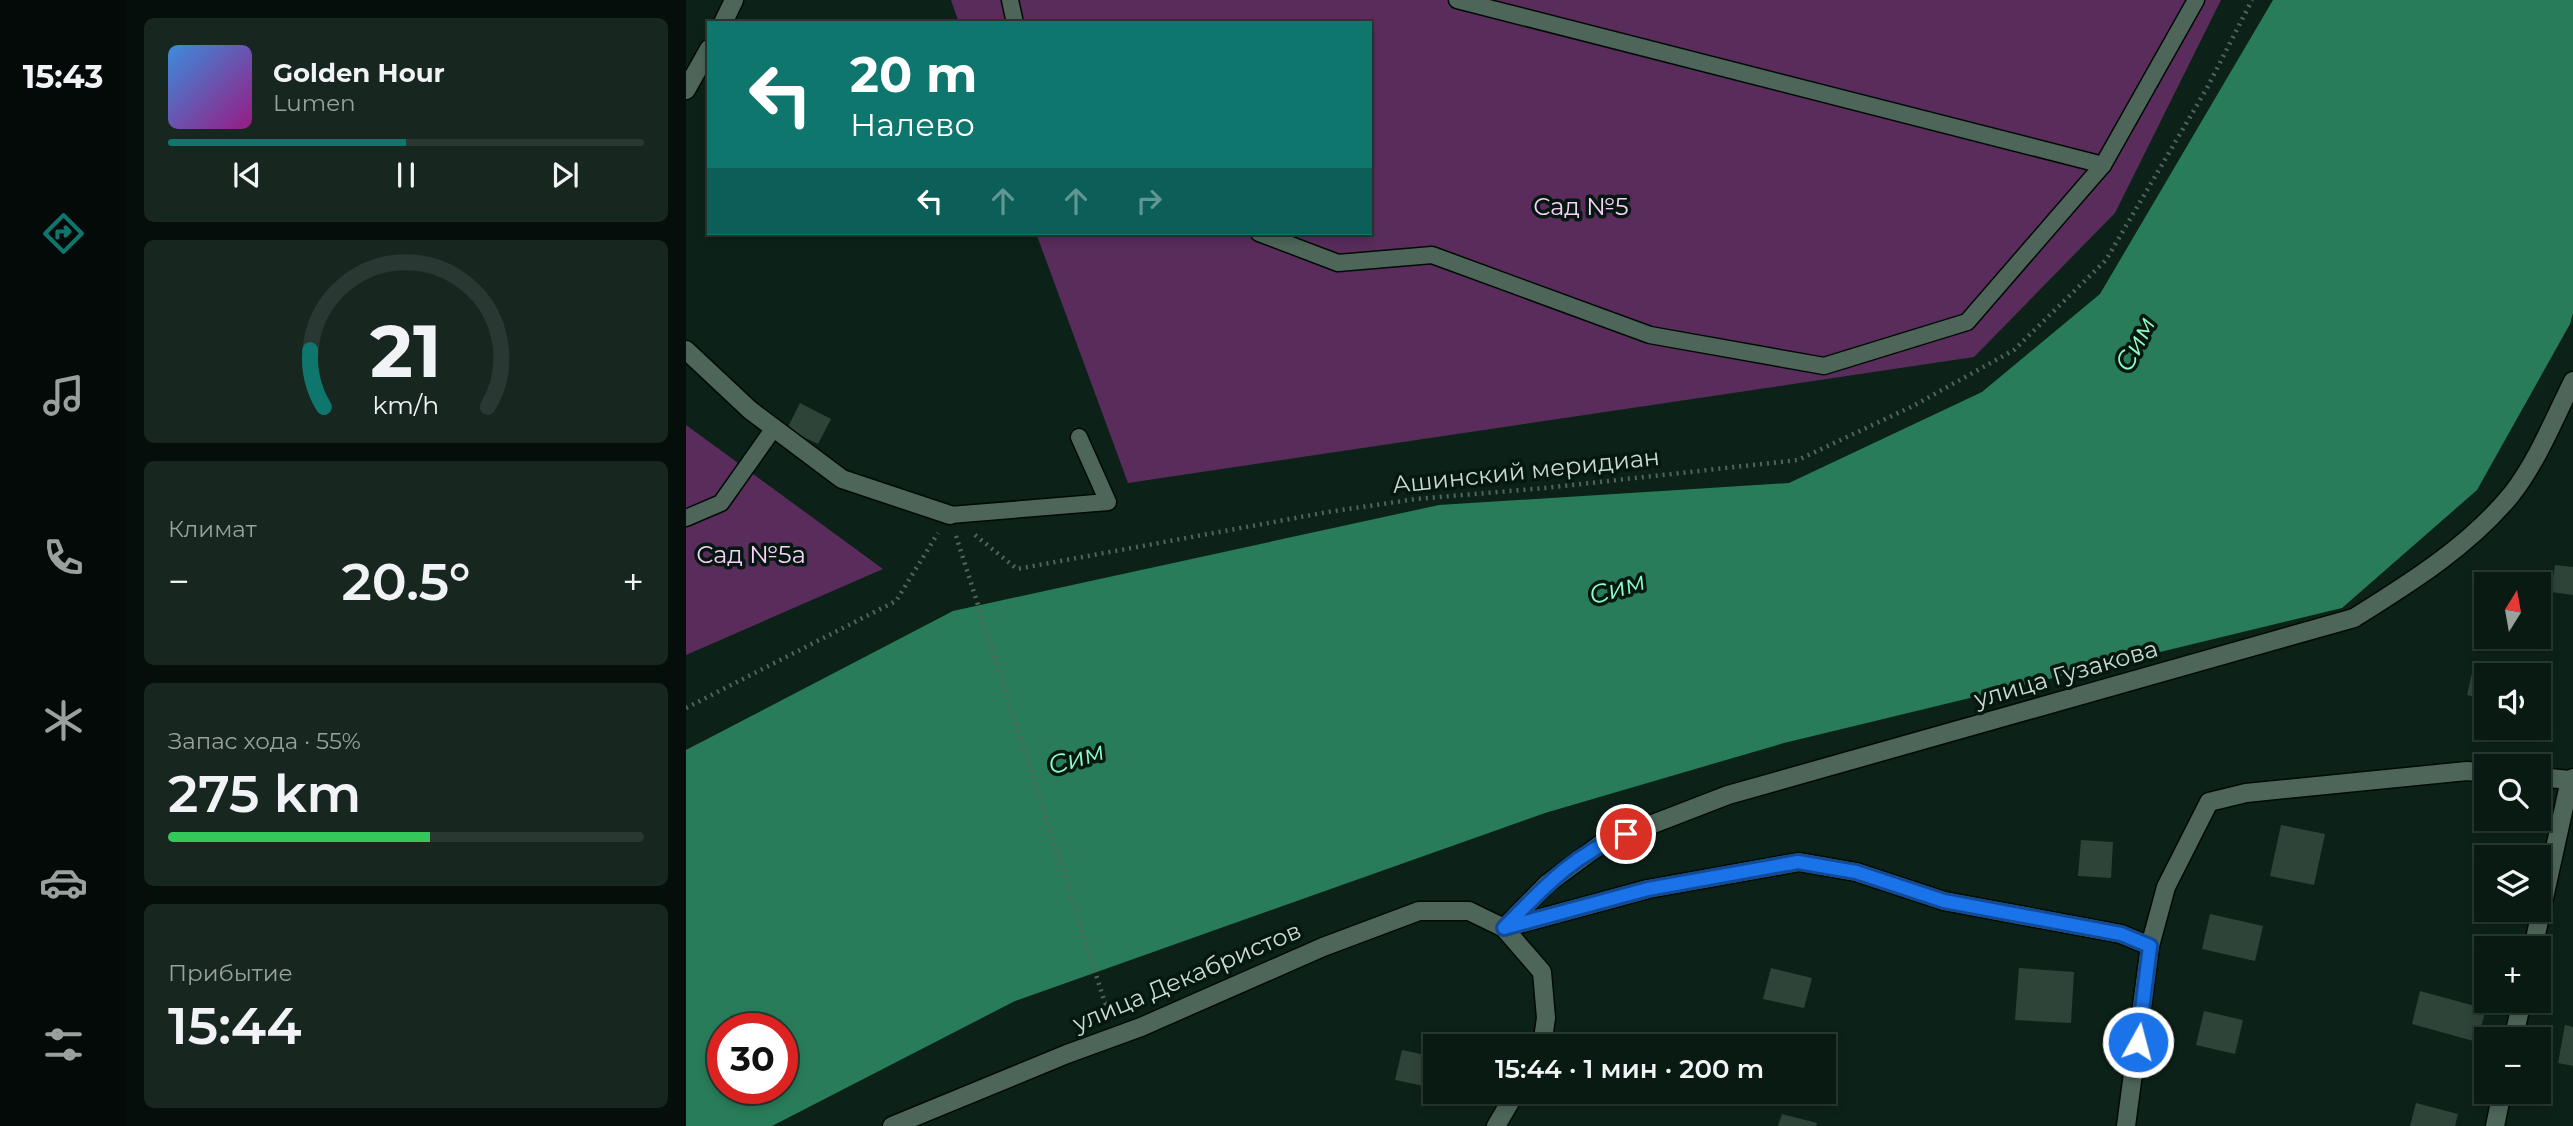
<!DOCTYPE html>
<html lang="ru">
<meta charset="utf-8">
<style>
:root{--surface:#091a12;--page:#172720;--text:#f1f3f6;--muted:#99a19f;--line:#293832;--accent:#0f766e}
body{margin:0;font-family:Montserrat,sans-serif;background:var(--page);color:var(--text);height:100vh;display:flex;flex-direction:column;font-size:26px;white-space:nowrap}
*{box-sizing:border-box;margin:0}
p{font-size:23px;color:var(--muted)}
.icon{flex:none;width:38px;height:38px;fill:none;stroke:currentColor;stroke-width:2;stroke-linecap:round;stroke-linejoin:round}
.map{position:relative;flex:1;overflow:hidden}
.panel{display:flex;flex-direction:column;gap:18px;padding:18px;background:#050e0a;width:560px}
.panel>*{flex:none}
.guide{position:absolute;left:21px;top:21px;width:665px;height:214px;border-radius:0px;box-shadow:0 4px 10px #0003,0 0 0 2px var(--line);background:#0f766e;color:#fff;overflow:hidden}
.needle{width:46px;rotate:11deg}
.fabs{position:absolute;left:1788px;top:572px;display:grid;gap:14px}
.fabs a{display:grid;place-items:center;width:77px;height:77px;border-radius:0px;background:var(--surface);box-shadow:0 4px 10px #0003,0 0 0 2px var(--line);font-size:35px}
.speed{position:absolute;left:21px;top:1013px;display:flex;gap:14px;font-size:35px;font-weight:700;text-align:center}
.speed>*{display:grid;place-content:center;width:91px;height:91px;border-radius:50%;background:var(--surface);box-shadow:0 4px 10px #0003,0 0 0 2px var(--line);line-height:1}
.speed .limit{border:10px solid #d22;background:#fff;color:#111}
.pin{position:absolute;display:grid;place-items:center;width:60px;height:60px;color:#fff;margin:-30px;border:4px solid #fff;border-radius:50%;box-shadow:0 2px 7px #0007}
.me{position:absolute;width:77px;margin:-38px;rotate:7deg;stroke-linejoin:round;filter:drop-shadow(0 0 5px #0008)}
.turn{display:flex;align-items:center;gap:24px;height:147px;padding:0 28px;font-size:32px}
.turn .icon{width:91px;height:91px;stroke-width:2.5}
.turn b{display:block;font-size:49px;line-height:60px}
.lanes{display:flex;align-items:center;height:66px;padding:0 28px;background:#0003;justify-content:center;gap:35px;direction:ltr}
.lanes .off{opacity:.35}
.big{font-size:52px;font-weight:600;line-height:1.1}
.panel .tile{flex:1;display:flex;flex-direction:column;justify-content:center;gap:10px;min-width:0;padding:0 24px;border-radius:10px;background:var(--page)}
.panel .dial{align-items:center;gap:0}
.dial svg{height:182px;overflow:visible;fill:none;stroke:var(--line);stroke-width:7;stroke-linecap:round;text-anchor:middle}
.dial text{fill:var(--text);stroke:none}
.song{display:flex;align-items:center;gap:21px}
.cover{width:84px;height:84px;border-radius:10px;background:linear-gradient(135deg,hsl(210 70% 55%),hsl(310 70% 35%))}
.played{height:7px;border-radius:4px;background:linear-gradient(90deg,var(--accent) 50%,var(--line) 50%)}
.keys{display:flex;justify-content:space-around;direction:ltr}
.heat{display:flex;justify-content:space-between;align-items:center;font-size:38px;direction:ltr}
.charge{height:10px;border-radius:5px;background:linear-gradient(90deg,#34c759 55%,var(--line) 0)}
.trip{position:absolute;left:737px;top:1034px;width:413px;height:70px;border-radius:0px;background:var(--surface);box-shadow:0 4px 10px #0003,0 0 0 2px var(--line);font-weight:600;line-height:70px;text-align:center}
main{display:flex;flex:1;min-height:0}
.tab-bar{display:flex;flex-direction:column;width:126px;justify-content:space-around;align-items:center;background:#040a07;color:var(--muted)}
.tab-bar .icon{width:49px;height:49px}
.tab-bar .active{color:var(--accent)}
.tab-bar b{font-size:32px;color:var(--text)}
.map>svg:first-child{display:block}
</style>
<main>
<nav class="tab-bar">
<b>15:43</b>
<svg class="icon active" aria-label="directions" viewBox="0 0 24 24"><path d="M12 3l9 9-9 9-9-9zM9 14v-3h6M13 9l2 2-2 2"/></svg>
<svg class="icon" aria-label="music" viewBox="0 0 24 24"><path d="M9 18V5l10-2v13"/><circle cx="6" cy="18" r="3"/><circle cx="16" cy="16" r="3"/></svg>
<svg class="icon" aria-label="phone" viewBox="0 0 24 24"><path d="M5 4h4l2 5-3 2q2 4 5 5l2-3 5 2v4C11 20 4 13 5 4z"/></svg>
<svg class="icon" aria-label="climate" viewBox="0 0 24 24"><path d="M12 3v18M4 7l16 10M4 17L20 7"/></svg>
<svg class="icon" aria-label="car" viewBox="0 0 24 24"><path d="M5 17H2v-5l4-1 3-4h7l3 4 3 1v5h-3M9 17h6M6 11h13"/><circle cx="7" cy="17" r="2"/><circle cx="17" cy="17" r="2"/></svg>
<svg class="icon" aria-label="filters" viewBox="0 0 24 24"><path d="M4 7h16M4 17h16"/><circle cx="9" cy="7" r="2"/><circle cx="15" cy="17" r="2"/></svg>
</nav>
<section class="panel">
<div class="tile">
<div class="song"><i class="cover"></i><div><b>Golden Hour</b><p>Lumen</p></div></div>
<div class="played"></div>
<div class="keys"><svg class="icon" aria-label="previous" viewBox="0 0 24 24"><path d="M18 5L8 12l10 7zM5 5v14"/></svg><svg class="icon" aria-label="pause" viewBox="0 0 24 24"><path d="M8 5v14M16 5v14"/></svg><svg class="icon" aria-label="next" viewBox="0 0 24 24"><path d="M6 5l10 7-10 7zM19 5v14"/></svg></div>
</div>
<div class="tile dial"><svg viewBox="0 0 100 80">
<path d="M14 69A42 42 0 1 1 86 69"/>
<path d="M14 69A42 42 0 0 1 8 44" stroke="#0f766e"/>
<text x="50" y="56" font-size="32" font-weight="700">21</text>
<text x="50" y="72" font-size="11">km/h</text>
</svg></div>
<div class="tile"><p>Климат</p>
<div class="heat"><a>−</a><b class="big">20.5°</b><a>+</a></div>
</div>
<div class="tile"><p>Запас хода · 55%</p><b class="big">275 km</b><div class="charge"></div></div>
<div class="tile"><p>Прибытие</p><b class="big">15:44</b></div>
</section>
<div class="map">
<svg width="1887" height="1126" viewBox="0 0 1887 1126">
<rect width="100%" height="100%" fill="#0c2218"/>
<g fill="#592c5c">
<path d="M 265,0 L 1535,0 L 1429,213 L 1288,357 L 442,483 L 350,233 L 684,233 L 684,23 L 273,23 Z"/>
<path d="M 0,425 L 197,569 L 0,655 Z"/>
</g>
<path fill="#287c59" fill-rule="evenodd" d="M 1587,0 L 1887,0 L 1887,313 L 1884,324 L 1791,490 L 1656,608 L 1098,743 L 859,813 L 329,1001 L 86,1126 L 0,1126 L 0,750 L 267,611 L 753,505 L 1103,483 L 1296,392 L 1414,294 ZM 37,1029 L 96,1029 L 96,1088 L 37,1088 Z"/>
<g fill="#2e4438">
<path d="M 114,403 L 145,419 L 132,444 L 101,429 Z"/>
<path d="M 1869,565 L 1887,567 L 1887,595 L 1865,592 Z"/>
<path d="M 1786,673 L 1801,676 L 1801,700 L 1781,695 Z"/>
<path d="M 1595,825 L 1639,834 L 1628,885 L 1584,876 Z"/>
<path d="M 1395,840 L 1427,842 L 1425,878 L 1392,876 Z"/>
<path d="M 1799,849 L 1829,856 L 1801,858 L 1801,882 L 1791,880 Z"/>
<path d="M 1524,914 L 1577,926 L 1569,961 L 1516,949 Z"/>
<path d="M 1085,968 L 1126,978 L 1118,1008 L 1077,999 Z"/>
<path d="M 1333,968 L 1388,972 L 1385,1023 L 1329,1020 Z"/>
<path d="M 1734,991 L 1800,1009 L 1791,1042 L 1726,1024 Z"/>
<path d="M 1518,1011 L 1557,1020 L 1549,1054 L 1510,1045 Z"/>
<path d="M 1879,1025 L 1887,1027 L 1887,1066 L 1872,1063 Z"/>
<path d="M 716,1050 L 749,1057 L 743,1087 L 709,1080 Z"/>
<path d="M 1730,1103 L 1772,1114 L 1769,1126 L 1724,1126 Z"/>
<path d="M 1096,1114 L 1131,1123 L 1130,1126 L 1092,1126 Z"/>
</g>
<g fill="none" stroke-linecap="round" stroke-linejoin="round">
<defs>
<g id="service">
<path d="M 324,0 L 329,23"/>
<path d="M 771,0 L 1417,165"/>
<path d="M 573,233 L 652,263 L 746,255 L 964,335 L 1138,366 L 1281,322 L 1417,165 L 1510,0"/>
<path d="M 264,515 L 422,502 L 393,437"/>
<path d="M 0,518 L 35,503 L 88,428"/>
</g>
<g id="minor">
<path d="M 37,23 L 48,0"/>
<path d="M 0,90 L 23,49"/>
<path d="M 0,350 L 64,410 L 156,479 L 264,515"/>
<path d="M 1853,777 L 1884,780 L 1887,778"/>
<path d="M 818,928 L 861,884 L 915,844 L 1042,795 L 1668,618 C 1724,583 1782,547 1825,495 C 1851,462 1868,419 1887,381"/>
<path d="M 818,928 L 962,889 L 1113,862 L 1170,872 L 1258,901 L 1435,934 L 1464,946"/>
<path d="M 1847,948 L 1884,780"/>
<path d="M 1827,1040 L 1836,1001"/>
<path d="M 206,1126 L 381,1054 L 455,1027 L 637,947 L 733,911 L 783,911 L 818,928 L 856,972 L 860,1018 L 856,1046"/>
<path d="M 810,1126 L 830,1092"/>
<path d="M 1440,1126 L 1464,946 L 1480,887 L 1523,802 L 1560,793 L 1781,771 L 1801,773"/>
<path d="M 1809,1126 L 1816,1092"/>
</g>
</defs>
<use href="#service" stroke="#000b04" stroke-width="19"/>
<use href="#minor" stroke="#000b04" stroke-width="21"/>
<g stroke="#52655c" stroke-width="4.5" stroke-dasharray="2 5" stroke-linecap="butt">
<path d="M 289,535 L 331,569 L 642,512 L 730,499 L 859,488 L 1112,460 L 1227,406 L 1328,350 L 1420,260 L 1521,88 L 1566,0"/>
<path d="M 270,536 L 419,1003 L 431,1012"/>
<path d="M 0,708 L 210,601 L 252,533"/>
</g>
<use href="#service" stroke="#4e6659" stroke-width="16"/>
<use href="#minor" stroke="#4e6659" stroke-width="18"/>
</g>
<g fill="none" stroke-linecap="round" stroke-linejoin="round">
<defs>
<path id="route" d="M 940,834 C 889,853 855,890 818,928 L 962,889 L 1112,862 L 1170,872 L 1258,901 L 1435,934 L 1464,946 L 1452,1042"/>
</defs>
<use href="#route" stroke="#114b97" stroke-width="18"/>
<use href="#route" stroke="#1a73e8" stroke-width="12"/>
</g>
<g text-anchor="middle" stroke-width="7" stroke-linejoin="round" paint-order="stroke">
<g font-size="24" fill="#fbcffc" stroke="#04180f">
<text x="895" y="215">Сад №5</text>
<text x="65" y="563">Сад №5а</text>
</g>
<g font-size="24" fill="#ccd9d2" stroke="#04180f">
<text transform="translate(840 471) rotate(-6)" y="8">Ашинский меридиан</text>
<text transform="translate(1380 674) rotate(-16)" y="8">улица Гузакова</text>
<text transform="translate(501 977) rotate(-23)" y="8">улица Декабристов</text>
</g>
<g font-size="26" font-style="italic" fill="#8efdc8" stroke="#04180f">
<text transform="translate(1449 344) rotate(-63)" y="9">Сим</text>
<text transform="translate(931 588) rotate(-17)" y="9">Сим</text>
<text transform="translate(390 758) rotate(-17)" y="9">Сим</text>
</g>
</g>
</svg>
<div class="fabs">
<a><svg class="needle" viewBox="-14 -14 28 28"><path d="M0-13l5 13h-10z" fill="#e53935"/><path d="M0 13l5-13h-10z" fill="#99a19f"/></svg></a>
<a><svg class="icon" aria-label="sound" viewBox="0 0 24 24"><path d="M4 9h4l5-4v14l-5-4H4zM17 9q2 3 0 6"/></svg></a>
<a><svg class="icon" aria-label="search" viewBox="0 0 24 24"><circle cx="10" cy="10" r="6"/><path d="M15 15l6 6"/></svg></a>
<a><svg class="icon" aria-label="layers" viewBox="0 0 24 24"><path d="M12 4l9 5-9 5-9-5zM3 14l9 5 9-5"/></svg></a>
<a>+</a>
<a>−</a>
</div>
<div class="speed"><div class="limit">30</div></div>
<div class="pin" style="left:940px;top:834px;background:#d93025"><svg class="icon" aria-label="arrive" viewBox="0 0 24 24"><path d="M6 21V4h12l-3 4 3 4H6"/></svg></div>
<svg class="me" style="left:1452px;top:1042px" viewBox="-20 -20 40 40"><circle r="17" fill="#1a73e8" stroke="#fff" stroke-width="3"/><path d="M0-11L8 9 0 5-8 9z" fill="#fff"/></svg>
<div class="trip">15:44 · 1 мин · 200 m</div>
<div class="guide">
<div class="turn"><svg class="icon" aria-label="left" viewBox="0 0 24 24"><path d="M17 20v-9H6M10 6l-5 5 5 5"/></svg><div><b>20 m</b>Налево</div></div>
<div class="lanes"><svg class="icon" aria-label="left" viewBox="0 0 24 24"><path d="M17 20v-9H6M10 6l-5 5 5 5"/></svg><svg class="icon off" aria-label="ahead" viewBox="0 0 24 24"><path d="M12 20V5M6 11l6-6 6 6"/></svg><svg class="icon off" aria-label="ahead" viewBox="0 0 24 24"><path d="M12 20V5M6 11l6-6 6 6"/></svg><svg class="icon off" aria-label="right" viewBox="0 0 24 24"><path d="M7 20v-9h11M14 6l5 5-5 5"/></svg></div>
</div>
</div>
</main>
